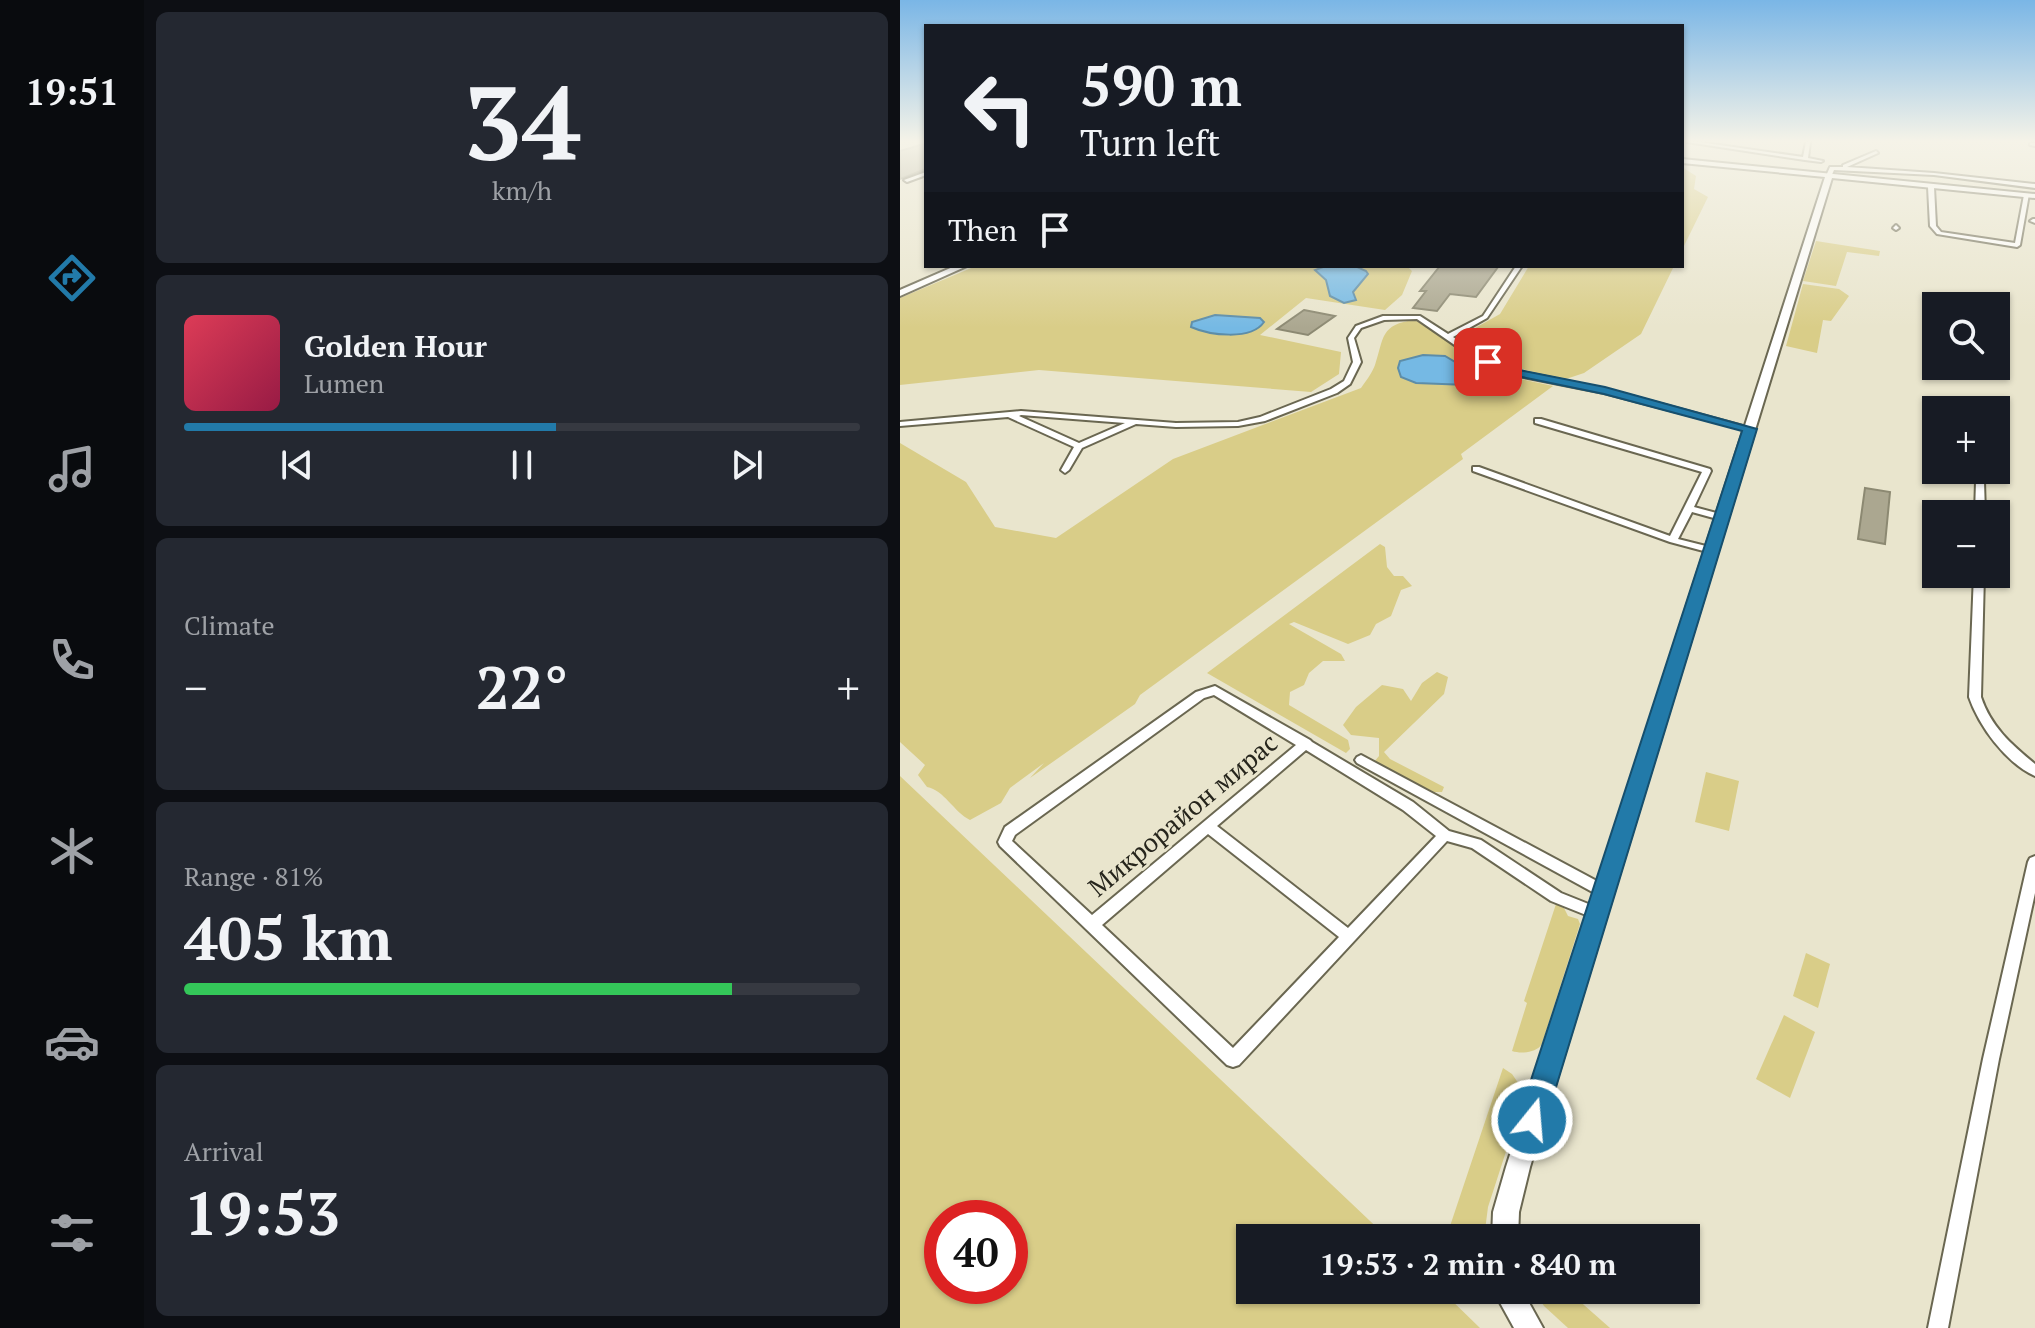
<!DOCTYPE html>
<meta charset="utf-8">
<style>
:root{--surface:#171b24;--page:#242831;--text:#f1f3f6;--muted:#9ea1a6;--line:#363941;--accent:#227aa9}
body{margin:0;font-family:"PT Serif",serif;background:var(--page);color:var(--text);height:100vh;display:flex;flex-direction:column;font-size:30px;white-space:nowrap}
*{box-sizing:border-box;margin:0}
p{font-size:26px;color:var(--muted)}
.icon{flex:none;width:44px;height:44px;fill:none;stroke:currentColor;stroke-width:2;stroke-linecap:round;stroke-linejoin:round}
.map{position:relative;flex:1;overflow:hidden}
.sheet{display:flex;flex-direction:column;gap:12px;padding:12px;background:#0d0f14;width:756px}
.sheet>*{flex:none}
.banner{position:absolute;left:24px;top:24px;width:760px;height:244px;border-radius:0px;box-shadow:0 2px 6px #0004;background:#171b24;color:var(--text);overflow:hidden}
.buttons{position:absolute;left:1022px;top:292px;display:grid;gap:16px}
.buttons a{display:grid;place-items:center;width:88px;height:88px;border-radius:0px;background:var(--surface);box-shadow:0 2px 6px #0004;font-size:40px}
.speed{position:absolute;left:24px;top:1200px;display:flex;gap:16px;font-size:40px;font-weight:700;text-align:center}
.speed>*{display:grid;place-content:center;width:104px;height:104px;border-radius:50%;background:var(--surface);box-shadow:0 2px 6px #0004;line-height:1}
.speed .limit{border:12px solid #d22;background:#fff;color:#111}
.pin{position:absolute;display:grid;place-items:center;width:68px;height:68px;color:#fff;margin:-34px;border-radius:16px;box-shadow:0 4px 12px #0006}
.me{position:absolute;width:88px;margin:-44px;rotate:17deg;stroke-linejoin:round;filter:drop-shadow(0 0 6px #0008)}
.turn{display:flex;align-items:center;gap:28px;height:168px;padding:0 24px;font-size:36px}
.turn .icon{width:104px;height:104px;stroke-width:2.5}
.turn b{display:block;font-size:56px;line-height:68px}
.then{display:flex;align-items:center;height:76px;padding:0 24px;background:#0003;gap:16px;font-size:30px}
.big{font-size:60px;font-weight:600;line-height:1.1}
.sheet .tile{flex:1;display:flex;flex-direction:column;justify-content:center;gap:12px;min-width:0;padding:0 28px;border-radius:12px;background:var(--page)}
.sheet .dial{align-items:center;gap:0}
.dial b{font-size:104px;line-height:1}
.song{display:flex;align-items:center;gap:24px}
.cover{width:96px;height:96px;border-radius:12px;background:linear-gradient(135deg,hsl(350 70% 55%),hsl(340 70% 35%))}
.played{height:8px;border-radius:4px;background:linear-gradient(90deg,var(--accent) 55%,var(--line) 55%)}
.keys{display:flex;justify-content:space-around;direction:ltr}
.heat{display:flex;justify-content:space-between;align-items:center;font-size:44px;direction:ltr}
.charge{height:12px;border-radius:6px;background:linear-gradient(90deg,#34c759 81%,var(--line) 0)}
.trip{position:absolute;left:336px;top:1224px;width:464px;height:80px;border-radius:0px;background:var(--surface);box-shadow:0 2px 6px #0004;font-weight:600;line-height:80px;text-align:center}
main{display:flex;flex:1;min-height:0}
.menu{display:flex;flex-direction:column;width:144px;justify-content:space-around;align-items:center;background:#090b0e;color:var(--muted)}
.menu .icon{width:56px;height:56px}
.menu .active{color:var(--accent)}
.menu b{font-size:36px;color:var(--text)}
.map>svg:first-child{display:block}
</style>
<main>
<nav class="menu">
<b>19:51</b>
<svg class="icon active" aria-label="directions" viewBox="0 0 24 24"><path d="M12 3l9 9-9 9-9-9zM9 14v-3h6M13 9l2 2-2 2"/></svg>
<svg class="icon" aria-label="music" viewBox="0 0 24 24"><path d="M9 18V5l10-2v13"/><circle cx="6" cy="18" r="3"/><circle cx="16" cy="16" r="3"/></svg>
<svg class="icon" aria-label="phone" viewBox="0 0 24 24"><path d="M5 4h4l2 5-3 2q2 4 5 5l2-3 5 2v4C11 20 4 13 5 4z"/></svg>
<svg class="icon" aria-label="climate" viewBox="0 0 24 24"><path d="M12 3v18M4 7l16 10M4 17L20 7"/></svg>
<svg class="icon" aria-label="car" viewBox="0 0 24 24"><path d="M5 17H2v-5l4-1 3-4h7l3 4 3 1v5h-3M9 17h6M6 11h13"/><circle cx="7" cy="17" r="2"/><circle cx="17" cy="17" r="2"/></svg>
<svg class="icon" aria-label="filters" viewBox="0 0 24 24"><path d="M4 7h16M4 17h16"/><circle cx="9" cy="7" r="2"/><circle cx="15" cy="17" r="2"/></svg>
</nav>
<section class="sheet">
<div class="tile dial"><b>34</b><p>km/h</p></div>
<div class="tile">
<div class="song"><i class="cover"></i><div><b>Golden Hour</b><p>Lumen</p></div></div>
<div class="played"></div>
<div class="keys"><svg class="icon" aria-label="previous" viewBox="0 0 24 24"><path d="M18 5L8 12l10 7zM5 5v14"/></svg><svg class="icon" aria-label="pause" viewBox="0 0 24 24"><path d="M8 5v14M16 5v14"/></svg><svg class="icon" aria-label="next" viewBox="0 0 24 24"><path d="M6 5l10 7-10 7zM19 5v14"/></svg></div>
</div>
<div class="tile"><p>Climate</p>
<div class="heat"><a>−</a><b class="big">22°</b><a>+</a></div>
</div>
<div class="tile"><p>Range · 81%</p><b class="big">405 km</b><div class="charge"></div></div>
<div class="tile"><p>Arrival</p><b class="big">19:53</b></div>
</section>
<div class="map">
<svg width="1135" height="1328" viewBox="0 0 1135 1328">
<rect width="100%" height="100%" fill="#e9e5cd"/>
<g fill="#d9cd88" fill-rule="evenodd">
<path d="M 782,167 L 796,176 L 794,189 L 808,197 L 782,250 Z"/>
<path d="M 916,241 L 980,251 L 979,256 L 947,252 L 936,286 L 903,281 Z"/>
<path d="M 76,266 L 507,266 L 512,271 L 502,295 L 485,310 L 406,298 L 360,335 L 441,352 L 439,374 L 411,392 L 139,370 L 0,385 L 0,298 Z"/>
<path d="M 629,266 L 774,266 L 741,334 L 684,373 L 663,380 L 607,365 L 561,336 L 600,314 Z"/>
<path d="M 903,284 L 939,289 L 949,296 L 931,321 L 923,320 L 917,353 L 886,346 Z"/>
<path d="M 515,320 L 607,376 L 653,386 L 561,454 L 563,459 L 240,695 L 235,704 L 130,778 L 144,763 L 110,788 L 101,803 L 70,820 C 54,812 44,790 27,787 L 18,775 L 25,765 L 0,742 L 0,443 L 66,482 L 95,527 L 156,538 L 273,459 L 461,388 C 466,381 472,373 475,365 C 484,338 480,324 515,320 Z"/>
<path d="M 480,544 L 485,547 L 487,567 L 494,576 L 503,576 L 512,586 L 501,590 L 491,616 L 476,624 L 470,635 L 448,644 L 394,622 L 389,624 L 441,654 L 445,661 L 423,661 L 409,673 L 404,685 L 390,692 L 389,705 L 448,740 L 450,749 L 446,753 L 307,673 Z"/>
<path d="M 537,672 L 548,677 L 544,694 L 484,752 L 490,759 L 544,787 L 542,792 L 534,792 L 474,762 L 479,756 L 479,738 L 451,735 L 443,725 L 456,707 L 482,685 L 503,689 L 511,701 L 522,683 Z"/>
<path d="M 806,772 L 839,781 L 829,831 L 795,822 Z"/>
<path d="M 0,776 L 488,1238 L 350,1238 L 350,1290 L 541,1290 L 580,1328 L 0,1328 ZM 42,1218 L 110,1218 L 110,1286 L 42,1286 Z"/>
<path d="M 656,904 L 664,908 L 668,916 L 678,919 L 680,924 L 642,1044 C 636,1053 621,1054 612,1051 L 627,1003 L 624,1001 Z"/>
<path d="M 906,953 L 930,964 L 918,1008 L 893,996 Z"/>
<path d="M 884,1015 L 915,1032 L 890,1098 L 856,1079 Z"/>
<path d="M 603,1068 L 612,1074 L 625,1093 L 588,1207 L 584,1238 L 546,1238 Z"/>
<path d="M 633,1290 L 667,1290 L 710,1328 L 668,1328 L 644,1306 Z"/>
</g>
<g fill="#75b9e4" stroke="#5d8da8" stroke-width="2">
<path d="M 426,266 L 455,266 L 466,271 L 468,274 L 453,292 L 456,300 L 444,303 L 430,296 L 426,280 L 415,270 Z"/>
<path d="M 315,315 L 360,318 L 364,322 C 351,341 309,335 291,327 L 292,322 Z"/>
<path d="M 523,355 L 545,356 L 567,369 L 607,383 L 598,392 L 568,385 L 516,383 L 501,377 L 498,368 L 500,361 Z"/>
</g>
<g fill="#aba790" stroke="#8c8972" stroke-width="2">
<path d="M 26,143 L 26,169 L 0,179 L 0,151 Z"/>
<path d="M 540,266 L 590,266 L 598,267 L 576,297 L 550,294 L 537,311 L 513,308 L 526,291 L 520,291 Z"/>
<path d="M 404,310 L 435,316 L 408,335 L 377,329 Z"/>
<path d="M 965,488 L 990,492 L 985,544 L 958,539 Z"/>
</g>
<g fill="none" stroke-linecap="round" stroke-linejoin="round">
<defs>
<g id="street">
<path d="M 787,142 L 799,142 L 903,157 L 906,142 L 910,142 L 908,158 L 923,161 L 921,162 L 905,160 Z"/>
<path d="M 1130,143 L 1135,143 L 1135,146 L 1130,145 Z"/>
<path d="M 976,151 L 978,153 L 947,167 L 1034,173 L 1135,184 L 1135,188 L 1034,175 L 934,170 L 931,177 L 926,176 L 930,167 L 943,167 L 943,165 Z"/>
<path d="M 26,172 L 26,175 L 7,182 L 4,180 Z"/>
<path d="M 1031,185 L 1034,187 L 1036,226 L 1041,232 L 1115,243 L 1124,195 L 1129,194 L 1120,245 L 1117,247 L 1037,234 L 1030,226 L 1028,187 Z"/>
<path d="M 1133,219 L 1135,219 L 1135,223 L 1130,221 Z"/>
<path d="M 996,225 L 999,228 L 996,230 L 993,228 Z"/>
<path d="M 616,266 L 622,266 L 587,318 L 553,337 L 578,353 L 618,371 L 705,389 L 854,429 L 850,431 L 704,393 L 613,375 L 572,357 L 517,319 L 484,320 L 461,328 L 454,338 L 461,362 L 450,384 L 437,393 L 365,421 L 338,426 L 276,427 L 236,424 L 182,448 L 169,470 L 165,473 L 161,470 L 174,447 L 108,417 L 0,426 L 0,422 L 121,411 L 276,423 L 338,422 L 360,417 L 431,389 L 444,381 L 453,362 L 448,338 L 456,326 L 483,316 L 520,316 L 548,334 L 583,316 ZM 121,415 L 225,423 L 179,443 L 119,416 Z"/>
<path d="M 635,419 L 641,419 L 810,469 L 811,471 L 794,507 L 824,515 L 826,517 L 821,520 L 792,512 L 778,539 L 814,548 L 816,550 L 814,552 L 811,553 L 770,542 L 573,471 L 573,467 L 579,467 L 770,536 L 802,472 L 635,423 Z"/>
<path d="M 1080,478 L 1084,481 L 1085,514 L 1075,514 L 1076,481 Z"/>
<path d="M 1074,574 L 1084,574 L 1081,697 C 1091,727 1111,744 1135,764 L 1135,776 C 1106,763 1079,726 1069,697 Z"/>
<path d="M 315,686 L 410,740 L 412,742 L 513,802 L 549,831 L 581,840 L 661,893 L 701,909 L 703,913 L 701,917 L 696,919 L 651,901 L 572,848 L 547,841 L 339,1065 L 333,1067 L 327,1065 L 100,846 L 98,842 L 105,827 L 296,692 ZM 314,695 L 396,745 L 192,915 L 112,841 L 115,835 L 304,698 ZM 406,750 L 503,810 L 536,836 L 448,928 L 317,826 ZM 308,834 L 439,937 L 333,1048 L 202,925 Z"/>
<path d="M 461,755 L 708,887 L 710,891 L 708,895 L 703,897 L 698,895 L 457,763 L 455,760 L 457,757 Z"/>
<path d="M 1135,856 L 1135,893 L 1099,1059 L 1048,1328 L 1028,1328 L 1083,1059 L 1128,862 L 1130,858 Z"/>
</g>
<g id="secondary">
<path d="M 782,159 L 1135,194 L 1135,198 L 932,178 L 630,1167 L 619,1212 L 618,1238 L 592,1238 L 593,1212 L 606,1167 L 925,177 L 782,163 Z"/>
<path d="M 55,266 L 67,266 L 0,296 L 0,290 Z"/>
<path d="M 593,1290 L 622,1290 L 643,1328 L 614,1328 Z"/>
</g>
</defs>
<use href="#street" stroke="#6a6751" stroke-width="4"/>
<use href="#secondary" stroke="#6a6751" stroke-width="4"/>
<use href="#street" fill="#fff" fill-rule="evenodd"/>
<use href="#secondary" fill="#fff" fill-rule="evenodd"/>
</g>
<linearGradient id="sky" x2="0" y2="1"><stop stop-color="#7ab6e6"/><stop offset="0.43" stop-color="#f5f3e8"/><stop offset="1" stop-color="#f5f3e8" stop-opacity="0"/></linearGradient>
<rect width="1135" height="328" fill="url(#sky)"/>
<path fill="#227aa9" stroke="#164f6e" stroke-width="2" d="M 588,358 L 619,370 L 705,387 L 857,429 L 646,1120 L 642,1130 L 632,1134 L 622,1130 L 618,1120 L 842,431 L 704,394 L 612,375 L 584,364 L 584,359 Z"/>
<g text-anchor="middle" stroke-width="6" stroke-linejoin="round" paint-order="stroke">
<g font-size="26" fill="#26251c" stroke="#e9e5cd">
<text transform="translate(283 815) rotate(-40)" y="9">Микрорайон мирас</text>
</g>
</g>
</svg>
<div class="buttons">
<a><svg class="icon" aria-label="search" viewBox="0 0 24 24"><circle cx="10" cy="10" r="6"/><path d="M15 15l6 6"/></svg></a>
<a>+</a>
<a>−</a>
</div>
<div class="speed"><div class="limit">40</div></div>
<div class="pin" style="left:588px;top:362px;background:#d93025"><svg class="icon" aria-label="arrive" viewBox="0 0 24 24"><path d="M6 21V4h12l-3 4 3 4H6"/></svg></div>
<svg class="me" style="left:632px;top:1120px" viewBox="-20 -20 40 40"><circle r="17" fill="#227aa9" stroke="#fff" stroke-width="3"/><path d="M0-11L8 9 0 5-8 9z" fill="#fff"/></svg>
<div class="trip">19:53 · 2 min · 840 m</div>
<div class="banner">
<div class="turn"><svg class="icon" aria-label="left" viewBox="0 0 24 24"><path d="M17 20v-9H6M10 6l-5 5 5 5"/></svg><div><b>590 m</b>Turn left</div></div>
<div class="then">Then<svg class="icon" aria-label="arrive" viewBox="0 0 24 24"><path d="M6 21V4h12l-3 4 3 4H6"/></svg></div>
</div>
</div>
</main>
